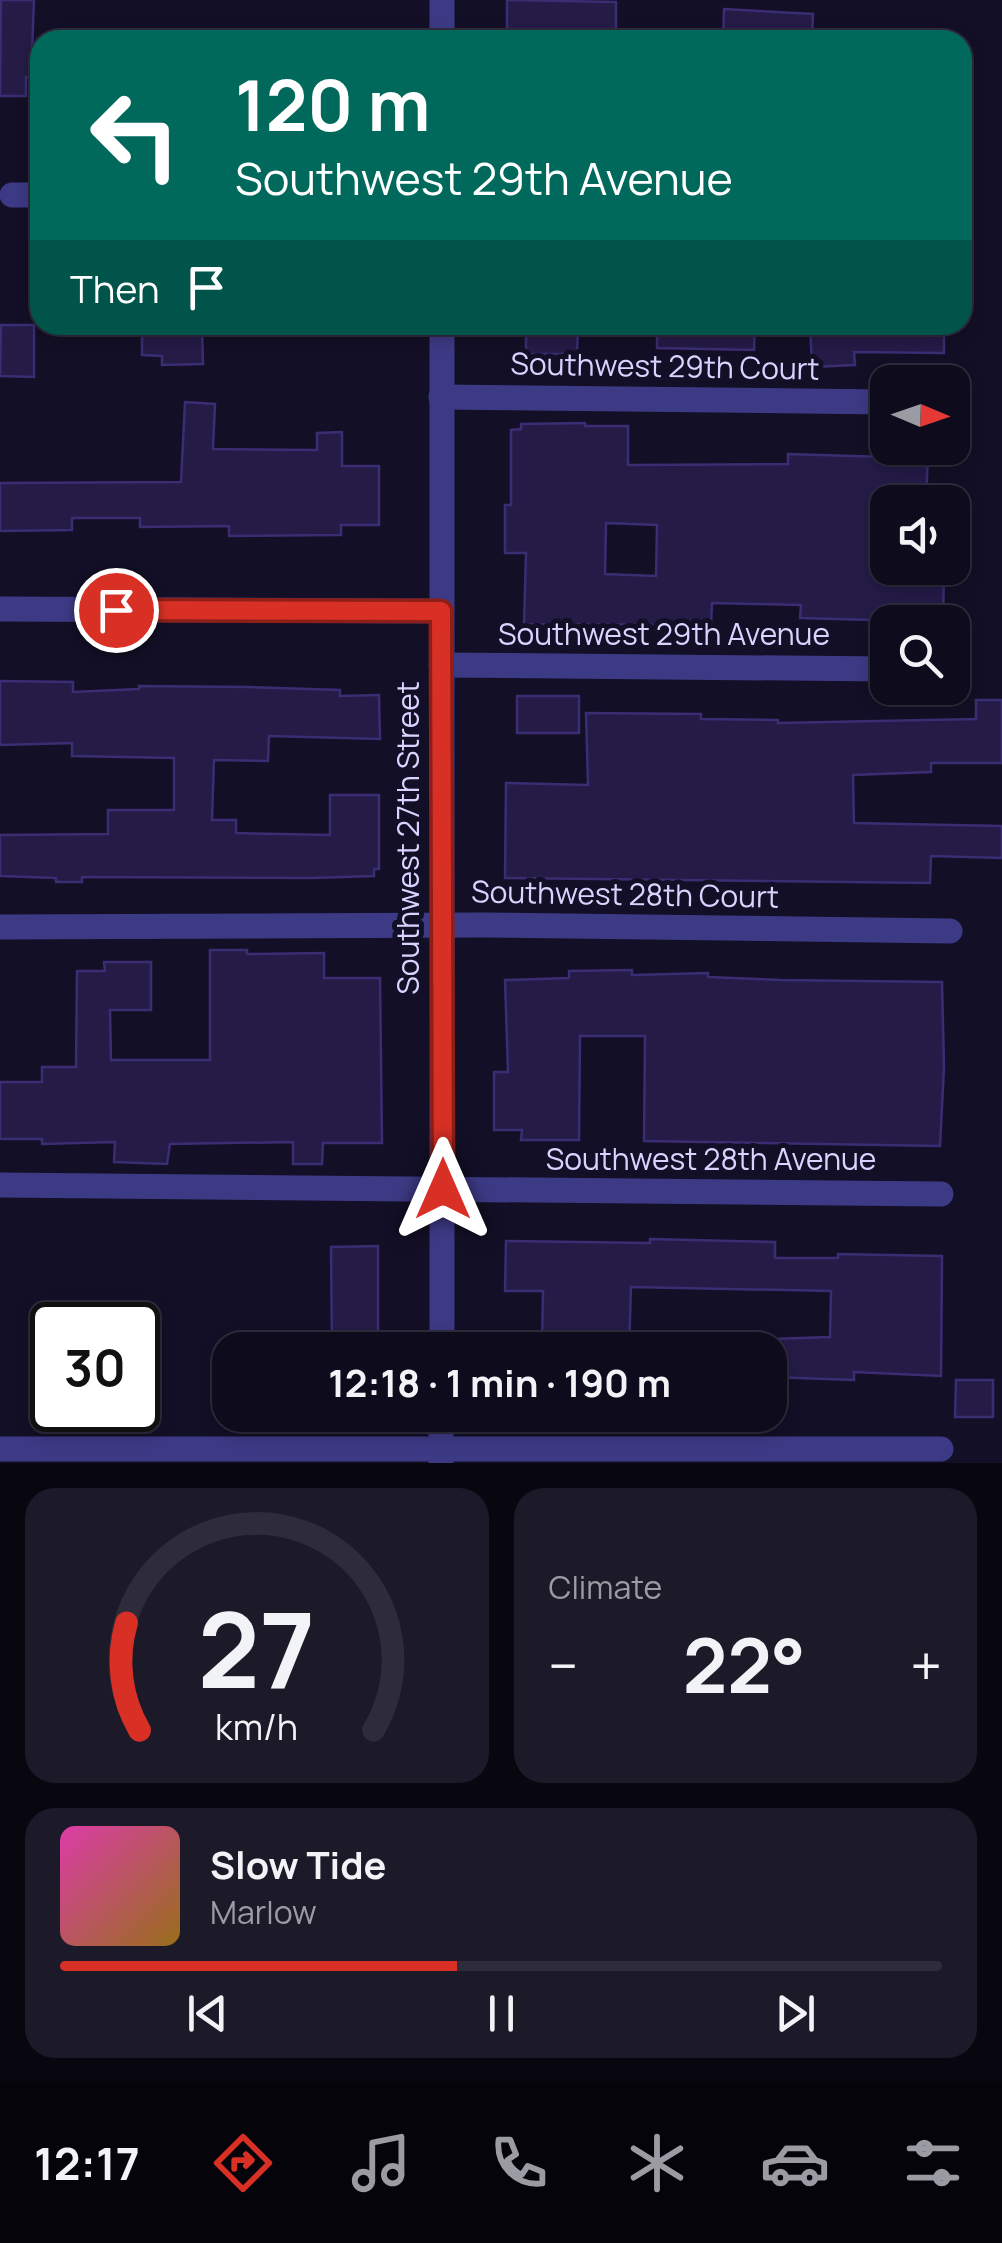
<!DOCTYPE html>
<meta charset="utf-8">
<style>
:root{--surface:#0e0b1c;--page:#1c1929;--text:#f1f3f6;--muted:#9b9ba3;--line:#2e2b3b;--accent:#d93025}
body{margin:0;font-family:Manrope,sans-serif;background:var(--page);color:var(--text);height:100vh;display:flex;flex-direction:column;font-size:38px;white-space:nowrap}
*{box-sizing:border-box;margin:0}
p{font-size:32px;color:var(--muted)}
.icon{flex:none;width:55px;height:55px;fill:none;stroke:currentColor;stroke-width:2;stroke-linecap:round;stroke-linejoin:round}
.map{position:relative;height:1463px;overflow:hidden}
.panel{display:flex;flex-direction:column;gap:25px;padding:25px;background:#08060f;flex:1}
.panel>*{flex:none}
.top-card{position:absolute;left:30px;top:30px;width:942px;height:305px;border-radius:30px;box-shadow:0 5px 15px #0003,0 0 0 2px var(--line);background:#00695c;color:#fff;overflow:hidden}
.needle{width:65px;rotate:92deg}
.buttons{position:absolute;left:870px;top:365px;display:grid;gap:20px}
.buttons a{display:grid;place-items:center;width:100px;height:100px;border-radius:20px;background:var(--surface);box-shadow:0 5px 15px #0003,0 0 0 2px var(--line);font-size:50px}
.speed{position:absolute;left:30px;top:1302px;display:flex;gap:20px;font-size:50px;font-weight:700;text-align:center}
.speed>*{display:grid;place-content:center;width:130px;height:130px;border-radius:50%;background:var(--surface);box-shadow:0 5px 15px #0003,0 0 0 2px var(--line);line-height:1}
.speed .limit{border:5px solid #111;border-radius:15px;background:#fff;color:#111}
.pin{position:absolute;display:grid;place-items:center;width:85px;height:85px;color:#fff;margin:-42px;border:5px solid #fff;border-radius:50%;box-shadow:0 2px 10px #0007}
.me{position:absolute;width:110px;margin:-55px;rotate:0deg;stroke-linejoin:round;filter:drop-shadow(0 0 8px #0008)}
.turn{display:flex;align-items:center;gap:35px;height:210px;padding:0 40px;font-size:45px}
.turn .icon{width:130px;height:130px;stroke-width:2.5}
.turn b{display:block;font-size:70px;line-height:85px}
.then{display:flex;align-items:center;height:95px;padding:0 40px;background:#0003;gap:20px;font-size:38px}
.big{font-size:75px;font-weight:700;line-height:1.1}
.panel .card{flex:1;display:flex;flex-direction:column;justify-content:center;gap:15px;min-width:0;padding:0 35px;border-radius:30px;background:var(--page)}
.panel .dial{align-items:center;gap:0}
.dial svg{height:260px;overflow:visible;fill:none;stroke:var(--line);stroke-width:7;stroke-linecap:round;text-anchor:middle}
.dial text{fill:var(--text);stroke:none}
.song{display:flex;align-items:center;gap:30px}
.cover{width:120px;height:120px;border-radius:15px;background:linear-gradient(135deg,hsl(320 70% 55%),hsl(40 70% 35%))}
.played{height:10px;border-radius:5px;background:linear-gradient(90deg,var(--accent) 45%,var(--line) 45%)}
.keys{display:flex;justify-content:space-around;direction:ltr}
.heat{display:flex;justify-content:space-between;align-items:center;font-size:55px;direction:ltr}
.panel .tiles{flex:1;display:grid;gap:25px;grid-template-columns:1fr 1fr}
.card:last-child{grid-column:span 2}
.trip{position:absolute;left:212px;top:1332px;width:575px;height:100px;border-radius:30px;background:var(--surface);box-shadow:0 5px 15px #0003,0 0 0 2px var(--line);font-weight:700;line-height:100px;text-align:center}
.menu{display:flex;height:160px;justify-content:space-around;align-items:center;background:#06040b;color:var(--muted)}
.menu .icon{width:70px;height:70px}
.menu .selected{color:var(--accent)}
.menu b{font-size:45px;color:var(--text)}
.map>svg:first-child{display:block}
</style>
<div class="map">
<svg width="1002" height="1463" viewBox="0 0 1002 1463">
<rect width="100%" height="100%" fill="#130f26"/>
<g fill="#241b47" stroke="#3b2d73" stroke-width="2.5" fill-rule="evenodd">
<path d="M 1,0 L 34,0 L 31,78 L 26,77 L 26,96 L 0,96 Z"/>
<path d="M 507,0 L 616,2 L 616,40 L 507,40 Z"/>
<path d="M 724,9 L 813,14 L 812,40 L 723,40 Z"/>
<path d="M 1,325 L 34,325 L 34,377 L 0,376 Z"/>
<path d="M 142,325 L 202,325 L 203,364 L 162,365 L 162,356 L 142,355 Z"/>
<path d="M 526,325 L 578,325 L 577,354 L 526,354 Z"/>
<path d="M 657,325 L 755,325 L 754,350 L 657,348 Z"/>
<path d="M 810,325 L 944,325 L 944,353 L 854,352 L 855,365 L 812,367 Z"/>
<path d="M 185,402 L 215,404 L 213,449 L 317,450 L 317,433 L 342,432 L 342,466 L 379,466 L 379,525 L 341,525 L 341,535 L 229,536 L 229,526 L 140,527 L 140,518 L 72,518 L 72,530 L 0,531 L 0,483 L 181,482 Z"/>
<path d="M 585,423 L 585,426 L 628,426 L 628,465 L 788,464 L 788,454 L 885,457 L 885,453 L 928,454 L 926,502 L 888,502 L 888,568 L 944,568 L 943,622 L 800,618 L 801,605 L 712,603 L 711,625 L 524,624 L 526,553 L 505,553 L 505,505 L 511,505 L 511,430 L 521,429 L 521,424 ZM 606,523 L 657,525 L 656,576 L 605,574 Z"/>
<path d="M 0,681 L 73,682 L 73,692 L 139,689 L 139,686 L 250,687 L 340,690 L 340,696 L 379,695 L 380,739 L 269,736 L 268,761 L 214,760 L 212,820 L 236,820 L 236,833 L 330,835 L 330,795 L 379,795 L 379,869 L 374,869 L 374,876 L 312,878 L 82,877 L 82,882 L 56,882 L 56,878 L 0,876 L 0,835 L 108,834 L 108,810 L 174,810 L 174,758 L 72,756 L 72,743 L 0,745 Z"/>
<rect x="517" y="696" width="62" height="37"/>
<path d="M 976,700 L 1002,700 L 1002,763 L 931,763 L 931,772 L 853,775 L 854,823 L 1002,826 L 1002,858 L 931,856 L 930,883 L 505,878 L 506,783 L 588,785 L 586,713 L 701,714 L 701,719 L 778,720 L 778,723 L 976,719 Z"/>
<path d="M 210,950 L 247,950 L 247,954 L 324,953 L 324,978 L 380,978 L 382,1143 L 323,1143 L 322,1164 L 293,1164 L 293,1142 L 170,1144 L 167,1164 L 114,1162 L 115,1142 L 42,1144 L 42,1139 L 0,1139 L 0,1082 L 42,1082 L 42,1067 L 76,1067 L 77,971 L 105,971 L 104,962 L 151,962 L 151,1010 L 110,1010 L 111,1060 L 210,1060 Z"/>
<path d="M 632,970 L 632,975 L 708,973 L 708,977 L 781,980 L 942,982 L 944,1067 L 940,1146 L 644,1141 L 645,1036 L 580,1036 L 579,1140 L 521,1140 L 522,1130 L 494,1130 L 494,1072 L 508,1072 L 505,980 L 569,978 L 569,971 Z"/>
<path d="M 650,1239 L 775,1242 L 775,1258 L 838,1258 L 838,1254 L 942,1256 L 941,1376 L 854,1372 L 854,1380 L 770,1377 L 770,1339 L 830,1337 L 831,1291 L 631,1287 L 629,1350 L 542,1350 L 543,1291 L 505,1291 L 506,1241 L 650,1243 Z"/>
<path d="M 378,1246 L 378,1350 L 332,1350 L 331,1247 Z"/>
<path d="M 956,1380 L 993,1380 L 993,1417 L 955,1417 Z"/>
</g>
<g fill="none" stroke-linecap="round" stroke-linejoin="round">
<g stroke="#3d3a85" stroke-width="25">
<path d="M 442,0 L 442,40"/>
<path d="M 12,195 L 40,195"/>
<path d="M 441,397 L 888,402"/>
<path d="M 0,609 L 441,611"/>
<path d="M 441,665 L 888,669"/>
<path d="M 0,927 L 483,925 L 950,931"/>
<path d="M 0,1185 L 941,1194"/>
<path d="M 442,1350 L 442,325"/>
<path d="M 0,1449 L 941,1449"/>
<path d="M 441,1463 L 441,1415"/>
</g>
</g>
<g fill="none" stroke-linecap="round" stroke-linejoin="round">
<defs>
<path id="route" d="M 116,610 L 441,611 L 443,1189"/>
</defs>
<use href="#route" stroke="#8d1f18" stroke-width="25"/>
<use href="#route" stroke="#d93025" stroke-width="18"/>
</g>
<g text-anchor="middle" stroke-width="10" stroke-linejoin="round" paint-order="stroke">
<g font-size="30" fill="#d9d4ff" stroke="#130f26">
<text transform="translate(665 367) rotate(1)" y="10">Southwest 29th Court</text>
<text x="664" y="645">Southwest 29th Avenue</text>
<text transform="translate(409 838) rotate(-90)" y="10">Southwest 27th Street</text>
<text transform="translate(625 895) rotate(1)" y="10">Southwest 28th Court</text>
<text x="711" y="1170">Southwest 28th Avenue</text>
</g>
</g>
</svg>
<div class="buttons">
<a><svg class="needle" viewBox="-14 -14 28 28"><path d="M0-13l5 13h-10z" fill="#e53935"/><path d="M0 13l5-13h-10z" fill="#9b9ba3"/></svg></a>
<a><svg class="icon" aria-label="sound" viewBox="0 0 24 24"><path d="M4 9h4l5-4v14l-5-4H4zM17 9q2 3 0 6"/></svg></a>
<a><svg class="icon" aria-label="search" viewBox="0 0 24 24"><circle cx="10" cy="10" r="6"/><path d="M15 15l6 6"/></svg></a>
</div>
<div class="speed"><div class="limit">30</div></div>
<div class="pin" style="left:116px;top:610px;background:#d93025"><svg class="icon" aria-label="arrive" viewBox="0 0 24 24"><path d="M6 21V4h12l-3 4 3 4H6"/></svg></div>
<svg class="me" style="left:443px;top:1189px" viewBox="-20 -20 40 40"><path d="M0-17L14 15 0 8-14 15z" fill="#d93025" stroke="#fff" stroke-width="4"/></svg>
<div class="trip">12:18 · 1 min · 190 m</div>
<div class="top-card">
<div class="turn"><svg class="icon" aria-label="left" viewBox="0 0 24 24"><path d="M17 20v-9H6M10 6l-5 5 5 5"/></svg><div><b>120 m</b>Southwest 29th Avenue</div></div>
<div class="then">Then<svg class="icon" aria-label="arrive" viewBox="0 0 24 24"><path d="M6 21V4h12l-3 4 3 4H6"/></svg></div>
</div>
</div>
<section class="panel">
<div class="tiles">
<div class="card dial"><svg viewBox="0 0 100 80">
<path d="M14 69A42 42 0 1 1 86 69"/>
<path d="M14 69A42 42 0 0 1 10 36" stroke="#d93025"/>
<text x="50" y="56" font-size="32" font-weight="700">27</text>
<text x="50" y="72" font-size="11">km/h</text>
</svg></div>
<div class="card"><p>Climate</p>
<div class="heat"><a>−</a><b class="big">22°</b><a>+</a></div>
</div>
<div class="card">
<div class="song"><i class="cover"></i><div><b>Slow Tide</b><p>Marlow</p></div></div>
<div class="played"></div>
<div class="keys"><svg class="icon" aria-label="previous" viewBox="0 0 24 24"><path d="M18 5L8 12l10 7zM5 5v14"/></svg><svg class="icon" aria-label="pause" viewBox="0 0 24 24"><path d="M8 5v14M16 5v14"/></svg><svg class="icon" aria-label="next" viewBox="0 0 24 24"><path d="M6 5l10 7-10 7zM19 5v14"/></svg></div>
</div>
</div>
</section>
<nav class="menu">
<b>12:17</b>
<svg class="icon selected" aria-label="directions" viewBox="0 0 24 24"><path d="M12 3l9 9-9 9-9-9zM9 14v-3h6M13 9l2 2-2 2"/></svg>
<svg class="icon" aria-label="music" viewBox="0 0 24 24"><path d="M9 18V5l10-2v13"/><circle cx="6" cy="18" r="3"/><circle cx="16" cy="16" r="3"/></svg>
<svg class="icon" aria-label="phone" viewBox="0 0 24 24"><path d="M5 4h4l2 5-3 2q2 4 5 5l2-3 5 2v4C11 20 4 13 5 4z"/></svg>
<svg class="icon" aria-label="climate" viewBox="0 0 24 24"><path d="M12 3v18M4 7l16 10M4 17L20 7"/></svg>
<svg class="icon" aria-label="car" viewBox="0 0 24 24"><path d="M5 17H2v-5l4-1 3-4h7l3 4 3 1v5h-3M9 17h6M6 11h13"/><circle cx="7" cy="17" r="2"/><circle cx="17" cy="17" r="2"/></svg>
<svg class="icon" aria-label="filters" viewBox="0 0 24 24"><path d="M4 7h16M4 17h16"/><circle cx="9" cy="7" r="2"/><circle cx="15" cy="17" r="2"/></svg>
</nav>
